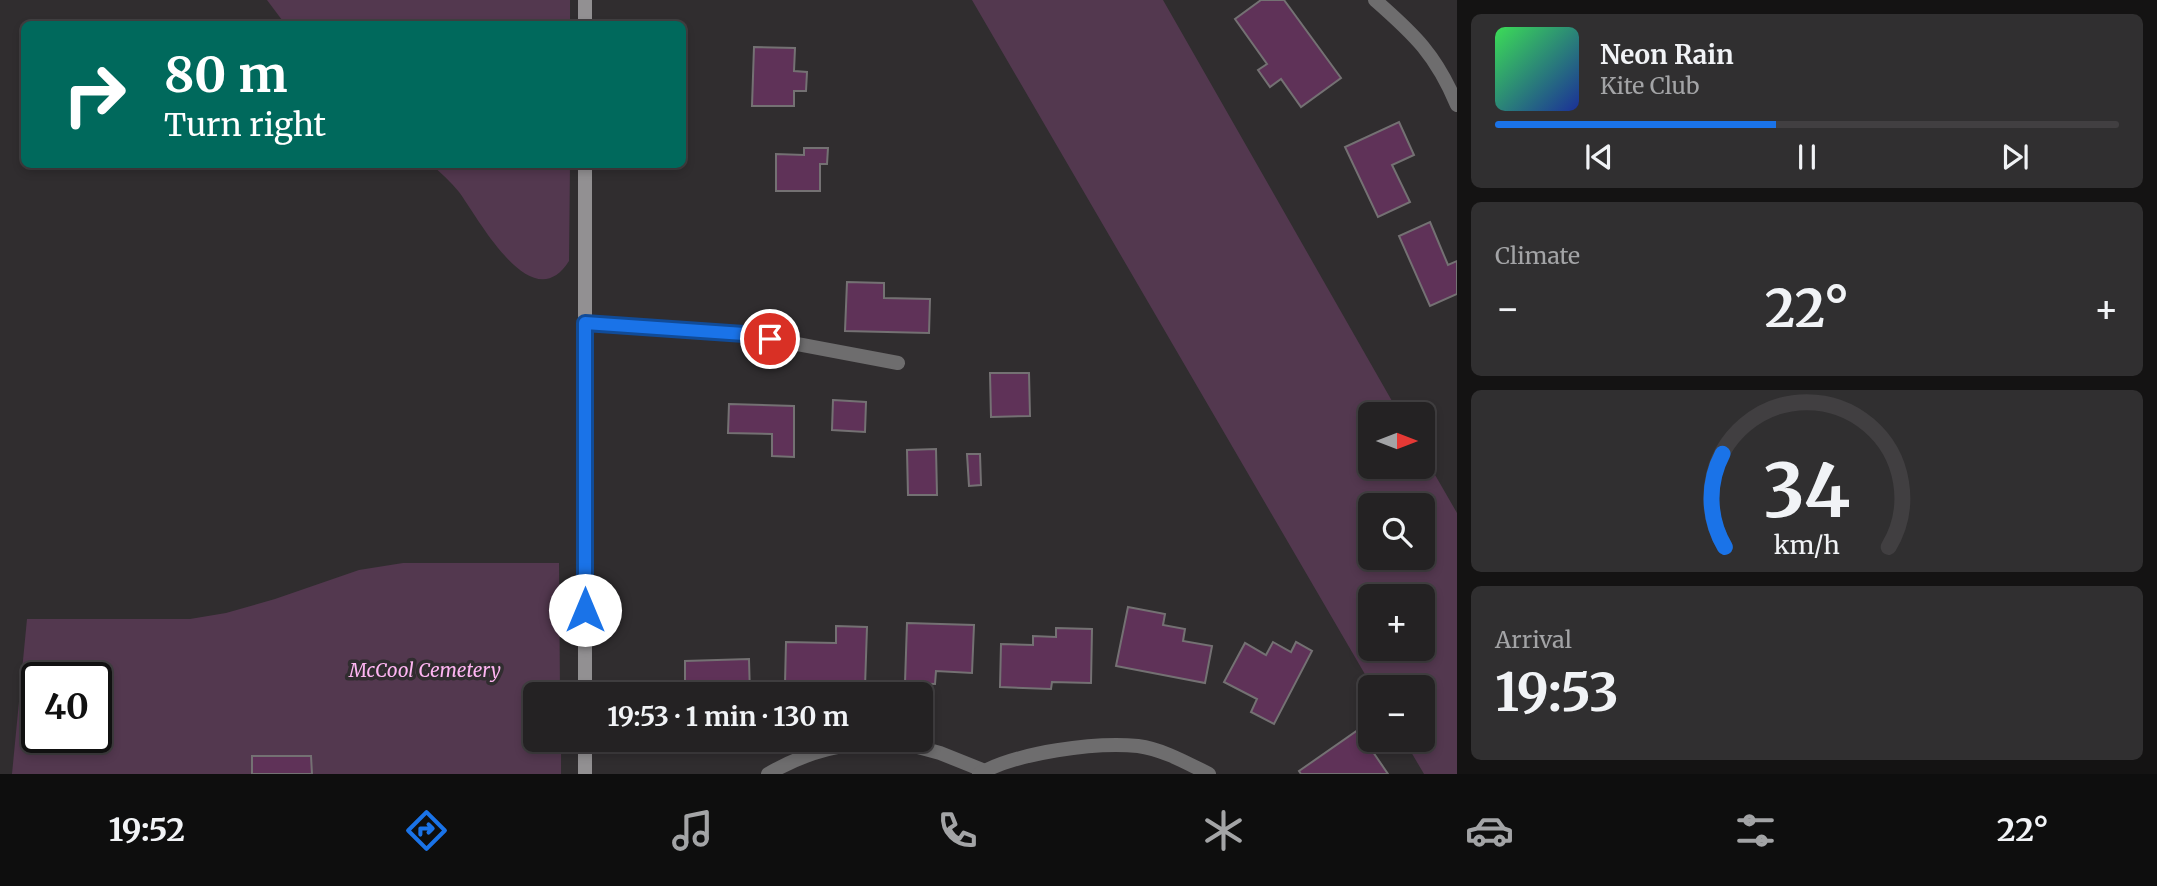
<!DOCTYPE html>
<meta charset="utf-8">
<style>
:root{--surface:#242223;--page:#302f30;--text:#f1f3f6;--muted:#a3a4a6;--line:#413f41;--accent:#1a73e8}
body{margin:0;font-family:Merriweather,serif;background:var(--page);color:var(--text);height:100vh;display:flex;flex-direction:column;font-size:26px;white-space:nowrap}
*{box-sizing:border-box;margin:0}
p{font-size:23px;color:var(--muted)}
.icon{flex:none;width:38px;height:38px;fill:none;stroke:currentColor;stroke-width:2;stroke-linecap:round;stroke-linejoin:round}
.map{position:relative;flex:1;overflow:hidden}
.panel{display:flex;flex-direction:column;gap:14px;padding:14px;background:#141313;width:700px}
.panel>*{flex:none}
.hud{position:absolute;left:21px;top:21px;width:665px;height:147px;border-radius:10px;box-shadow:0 4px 10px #0003,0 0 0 2px var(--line);background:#00695c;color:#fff;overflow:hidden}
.needle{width:46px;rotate:90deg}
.tools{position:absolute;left:1358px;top:402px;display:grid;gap:14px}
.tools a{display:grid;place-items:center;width:77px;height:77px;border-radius:10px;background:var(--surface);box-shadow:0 4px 10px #0003,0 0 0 2px var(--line);font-size:35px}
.speed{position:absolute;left:21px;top:662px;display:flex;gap:14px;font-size:35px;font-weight:700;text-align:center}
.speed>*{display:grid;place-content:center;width:91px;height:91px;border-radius:50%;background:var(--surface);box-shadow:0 4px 10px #0003,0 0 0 2px var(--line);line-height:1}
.speed .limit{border:4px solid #111;border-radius:10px;background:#fff;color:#111}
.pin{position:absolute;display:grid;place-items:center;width:60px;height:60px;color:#fff;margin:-30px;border:4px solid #fff;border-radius:50%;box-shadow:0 2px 7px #0007}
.me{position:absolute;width:77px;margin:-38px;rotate:0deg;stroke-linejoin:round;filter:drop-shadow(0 0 5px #0008)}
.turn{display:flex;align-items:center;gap:24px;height:147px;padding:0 28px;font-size:32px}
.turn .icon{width:91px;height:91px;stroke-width:2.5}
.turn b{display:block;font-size:49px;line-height:60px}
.big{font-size:52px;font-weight:700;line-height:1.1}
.panel .card{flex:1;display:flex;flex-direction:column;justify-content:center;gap:10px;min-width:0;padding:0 24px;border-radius:10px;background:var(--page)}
.panel .dial{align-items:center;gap:0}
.dial svg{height:182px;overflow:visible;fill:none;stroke:var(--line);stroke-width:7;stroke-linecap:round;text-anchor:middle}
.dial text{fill:var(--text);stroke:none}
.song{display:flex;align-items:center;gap:21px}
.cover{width:84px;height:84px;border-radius:10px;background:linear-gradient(135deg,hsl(130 70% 55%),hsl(230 70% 35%))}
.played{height:7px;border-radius:4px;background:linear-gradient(90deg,var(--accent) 45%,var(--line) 45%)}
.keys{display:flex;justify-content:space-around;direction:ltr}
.heat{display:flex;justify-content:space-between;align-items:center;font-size:38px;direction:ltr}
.trip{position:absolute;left:523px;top:682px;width:410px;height:70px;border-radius:10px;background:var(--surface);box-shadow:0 4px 10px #0003,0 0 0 2px var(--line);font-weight:700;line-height:70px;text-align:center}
.tabs{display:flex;height:112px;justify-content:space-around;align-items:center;background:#0e0e0e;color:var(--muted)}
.tabs .icon{width:49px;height:49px}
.tabs .selected{color:var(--accent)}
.tabs b{font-size:32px;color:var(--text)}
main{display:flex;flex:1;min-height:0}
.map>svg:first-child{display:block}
</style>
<main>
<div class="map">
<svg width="1457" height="774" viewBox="0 0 1457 774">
<rect width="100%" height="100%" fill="#302d2f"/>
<g fill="#53384f" fill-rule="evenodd">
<path d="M 267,0 L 570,0 L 570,24 L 285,24 Z"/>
<path d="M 972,0 L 1163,0 L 1400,415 L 1370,415 L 1370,467 L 1423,467 L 1423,454 L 1457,513 L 1457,774 L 1424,774 L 1404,740 L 1423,740 L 1423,688 L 1373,688 ZM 1370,506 L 1423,506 L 1423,558 L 1370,558 ZM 1370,597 L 1423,597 L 1423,649 L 1370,649 Z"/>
<path d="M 432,165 L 570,165 L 569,261 C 532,320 479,219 459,192 C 451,182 441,173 432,165 Z"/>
<path d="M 403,563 L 559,563 L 560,695 L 536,695 L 536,740 L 561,740 L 561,774 L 12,774 L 27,619 L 190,619 L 226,613 L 275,599 L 359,570 ZM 37,677 L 96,677 L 96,737 L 37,737 Z"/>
</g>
<g fill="#5f3258" stroke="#747173" stroke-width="2">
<path d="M 1261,0 L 1284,0 L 1341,78 L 1301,107 L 1281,79 L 1270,87 L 1258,70 L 1267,64 L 1235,19 Z"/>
<path d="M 754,47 L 795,48 L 794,71 L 807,72 L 806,91 L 794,91 L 794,106 L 752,106 Z"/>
<path d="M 1399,122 L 1414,155 L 1392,165 L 1410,202 L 1378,217 L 1345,147 Z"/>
<path d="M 804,148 L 828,148 L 827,164 L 820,164 L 820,191 L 776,191 L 776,154 L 804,155 Z"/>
<path d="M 1430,222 L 1448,265 L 1457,261 L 1457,294 L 1430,306 L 1399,236 Z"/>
<path d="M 847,282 L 884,283 L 884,298 L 930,299 L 929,333 L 845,331 Z"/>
<path d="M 990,373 L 1029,373 L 1030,416 L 991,417 Z"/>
<path d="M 833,400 L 866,402 L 865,432 L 832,430 Z"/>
<path d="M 729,404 L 794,406 L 794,457 L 772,456 L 772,434 L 728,433 Z"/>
<path d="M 936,449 L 937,495 L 908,495 L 907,450 Z"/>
<path d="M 967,454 L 980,454 L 981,485 L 969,486 Z"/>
<path d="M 1128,607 L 1165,614 L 1163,625 L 1185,629 L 1183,641 L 1212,646 L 1205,683 L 1116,666 Z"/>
<path d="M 907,623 L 974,625 L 972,673 L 936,671 L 935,684 L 905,683 Z"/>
<path d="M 836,626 L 867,627 L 865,687 L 785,684 L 786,642 L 836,643 Z"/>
<path d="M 1056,628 L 1092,629 L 1091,683 L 1052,682 L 1051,689 L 1000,687 L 1001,644 L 1033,645 L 1033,636 L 1056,637 Z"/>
<path d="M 1273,642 L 1291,652 L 1296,642 L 1312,651 L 1274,724 L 1251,712 L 1257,699 L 1224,682 L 1245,643 L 1266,655 Z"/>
<path d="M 749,659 L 750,695 L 685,695 L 685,661 Z"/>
<path d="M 1358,730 L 1388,774 L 1301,774 L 1299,771 Z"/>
<path d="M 252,756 L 311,756 L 312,774 L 252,774 Z"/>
</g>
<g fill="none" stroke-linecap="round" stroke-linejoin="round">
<path stroke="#6e6d6e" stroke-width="14" d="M 585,323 L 744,334 L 898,363"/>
<g stroke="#6e6d6e" stroke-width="14">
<path d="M 1375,0 C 1415,35 1436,55 1457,105"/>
<path d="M 892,740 L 940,753 L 985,771"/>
<path d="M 768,774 C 811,749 841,745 889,740"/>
<path d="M 979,774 C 1018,752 1095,742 1138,746 C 1162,749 1187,763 1209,774"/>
</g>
<g stroke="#929092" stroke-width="14">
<path d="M 585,0 L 585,24"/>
<path d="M 585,164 L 585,695"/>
<path d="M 585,740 L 585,774"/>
</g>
</g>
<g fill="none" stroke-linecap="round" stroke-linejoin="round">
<defs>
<path id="route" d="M 585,610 L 585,323 L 744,334 L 770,339"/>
</defs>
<use href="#route" stroke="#114b97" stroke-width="18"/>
<use href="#route" stroke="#1a73e8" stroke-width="12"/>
</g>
<g text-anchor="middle" stroke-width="7" stroke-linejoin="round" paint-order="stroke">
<g font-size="19" font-style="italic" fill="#feb5f2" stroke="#302d2f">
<text x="425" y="677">McCool Cemetery</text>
</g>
</g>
</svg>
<div class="tools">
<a><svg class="needle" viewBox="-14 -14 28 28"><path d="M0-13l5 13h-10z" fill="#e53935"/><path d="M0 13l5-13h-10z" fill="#a3a4a6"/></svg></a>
<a><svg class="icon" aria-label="search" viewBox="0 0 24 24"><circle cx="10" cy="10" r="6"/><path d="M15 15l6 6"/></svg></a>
<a>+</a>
<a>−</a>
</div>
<div class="speed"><div class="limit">40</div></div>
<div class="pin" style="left:770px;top:339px;background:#d93025"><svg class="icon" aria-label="arrive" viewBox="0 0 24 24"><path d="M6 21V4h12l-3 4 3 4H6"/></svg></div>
<svg class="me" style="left:585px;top:610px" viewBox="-20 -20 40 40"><circle r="19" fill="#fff"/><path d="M0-13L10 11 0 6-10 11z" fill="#1a73e8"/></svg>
<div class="trip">19:53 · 1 min · 130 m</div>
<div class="hud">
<div class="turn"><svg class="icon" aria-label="right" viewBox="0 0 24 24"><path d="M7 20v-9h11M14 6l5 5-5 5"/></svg><div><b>80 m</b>Turn right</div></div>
</div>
</div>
<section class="panel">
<div class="card">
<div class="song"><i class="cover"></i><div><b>Neon Rain</b><p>Kite Club</p></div></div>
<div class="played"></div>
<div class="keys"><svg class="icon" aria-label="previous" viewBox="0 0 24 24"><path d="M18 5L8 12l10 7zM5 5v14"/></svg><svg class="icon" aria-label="pause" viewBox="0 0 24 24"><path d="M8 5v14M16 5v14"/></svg><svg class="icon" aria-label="next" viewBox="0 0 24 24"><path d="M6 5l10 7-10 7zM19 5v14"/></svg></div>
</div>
<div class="card"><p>Climate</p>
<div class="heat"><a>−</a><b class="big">22°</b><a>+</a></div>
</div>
<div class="card dial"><svg viewBox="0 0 100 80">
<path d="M14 69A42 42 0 1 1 86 69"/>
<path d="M14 69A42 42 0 0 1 13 28" stroke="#1a73e8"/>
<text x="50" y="56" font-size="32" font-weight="700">34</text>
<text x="50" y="72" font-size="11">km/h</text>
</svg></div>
<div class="card"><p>Arrival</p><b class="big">19:53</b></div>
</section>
</main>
<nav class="tabs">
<b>19:52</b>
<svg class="icon selected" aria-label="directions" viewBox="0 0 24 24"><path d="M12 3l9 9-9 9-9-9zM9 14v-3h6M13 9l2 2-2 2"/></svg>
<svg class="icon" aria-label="music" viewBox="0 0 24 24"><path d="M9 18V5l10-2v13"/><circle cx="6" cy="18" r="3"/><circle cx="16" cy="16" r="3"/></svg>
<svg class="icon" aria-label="phone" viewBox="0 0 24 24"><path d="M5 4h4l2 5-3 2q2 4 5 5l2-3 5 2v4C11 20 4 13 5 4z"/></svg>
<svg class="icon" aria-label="climate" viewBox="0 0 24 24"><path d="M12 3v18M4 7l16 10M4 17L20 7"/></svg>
<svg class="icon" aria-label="car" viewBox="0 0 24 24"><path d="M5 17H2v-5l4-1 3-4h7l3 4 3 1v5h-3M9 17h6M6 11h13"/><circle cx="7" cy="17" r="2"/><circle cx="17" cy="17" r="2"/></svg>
<svg class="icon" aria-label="filters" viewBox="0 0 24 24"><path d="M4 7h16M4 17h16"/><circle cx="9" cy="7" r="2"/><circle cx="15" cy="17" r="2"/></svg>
<b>22°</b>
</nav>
